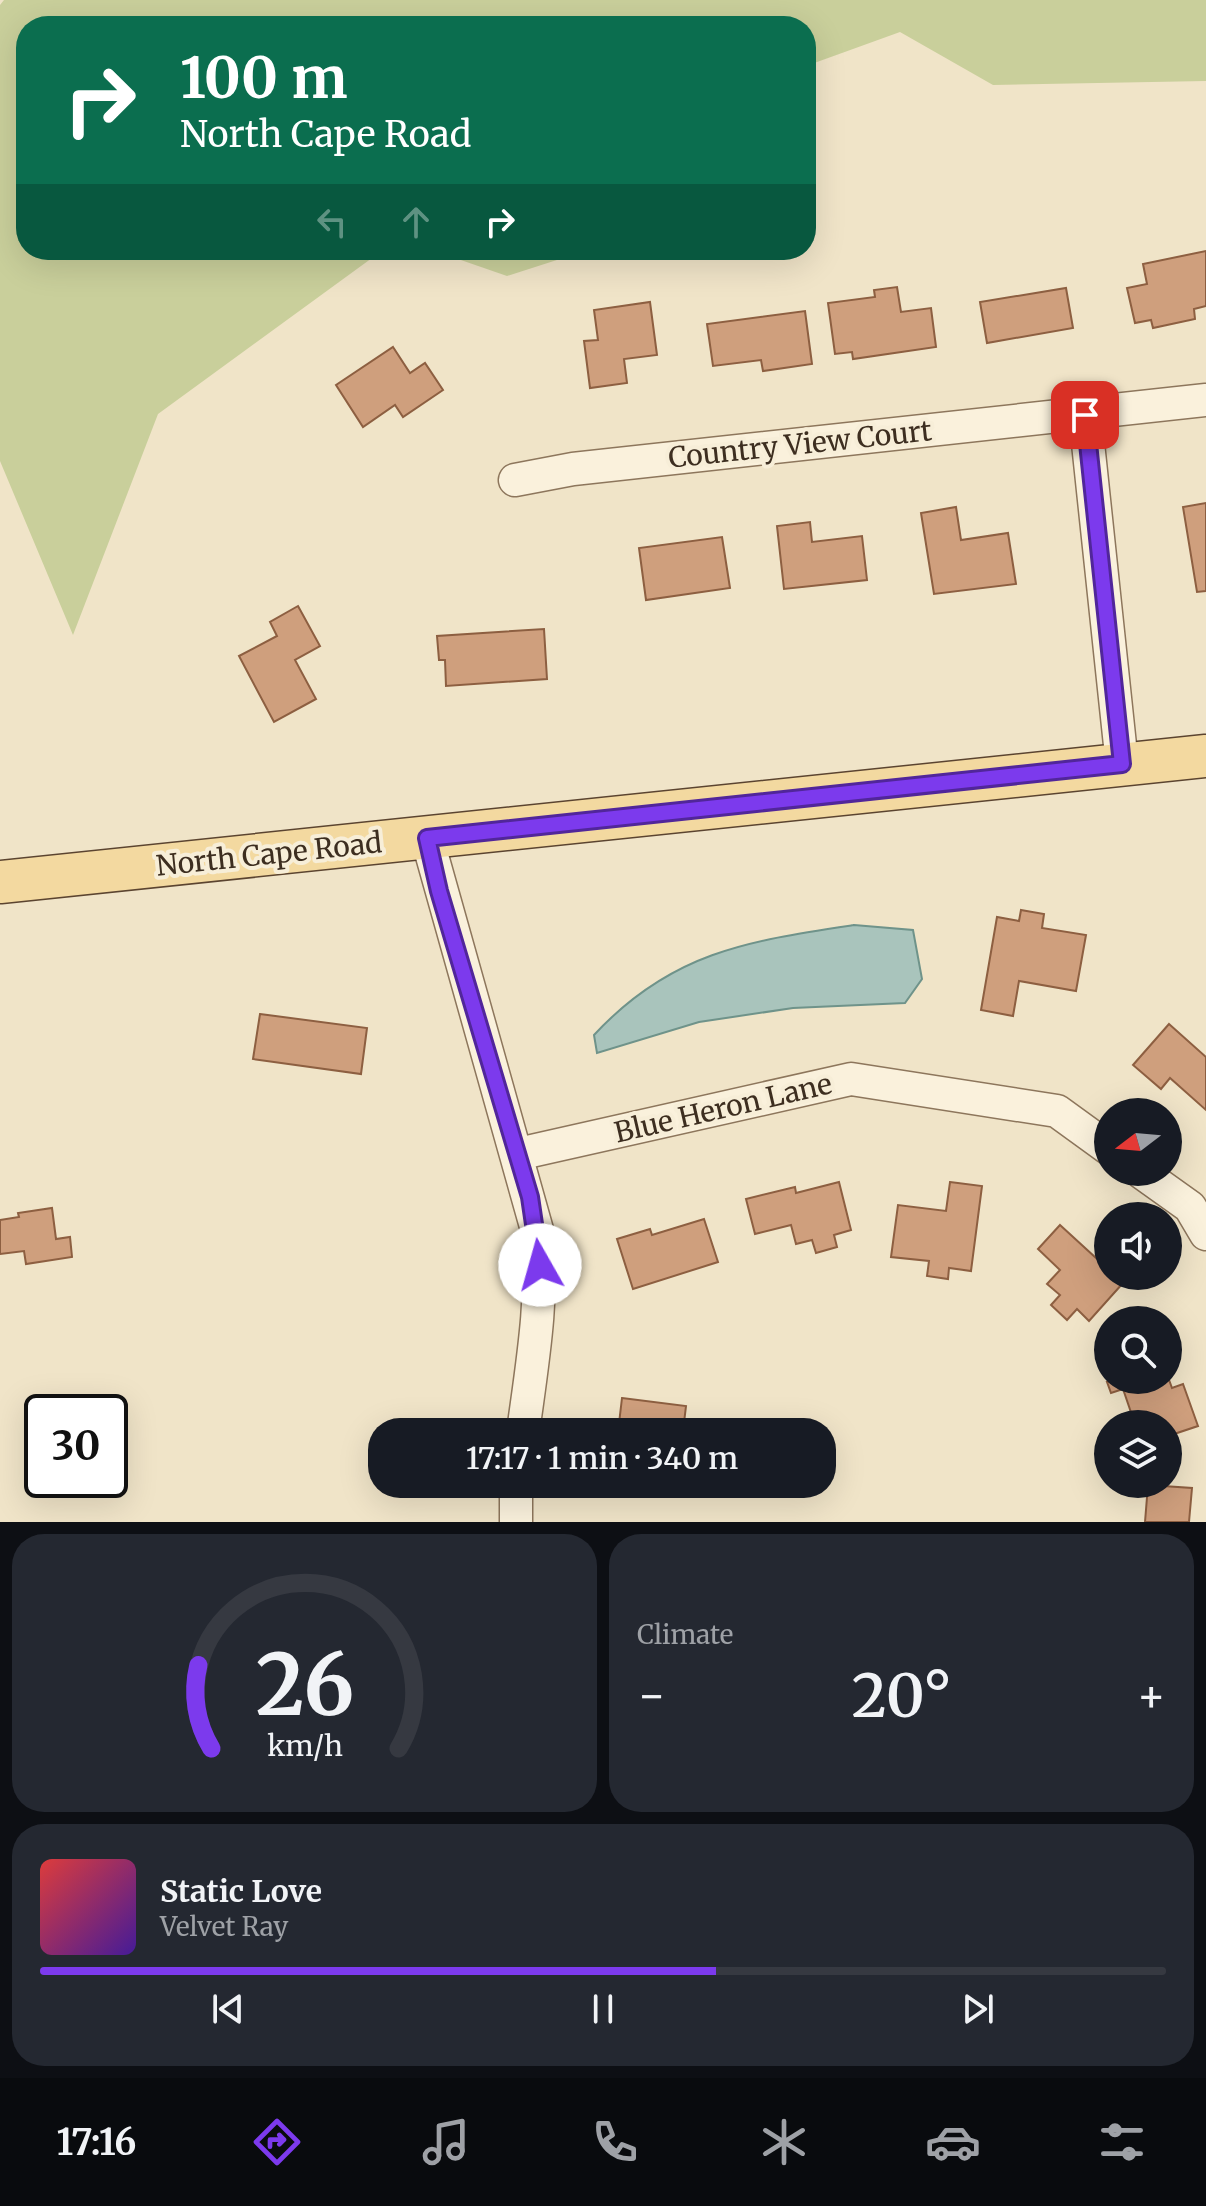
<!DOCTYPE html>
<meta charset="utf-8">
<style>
:root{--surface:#171b24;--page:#242831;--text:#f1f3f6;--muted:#9ea1a6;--line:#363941;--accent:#7c3aed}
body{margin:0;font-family:Merriweather,serif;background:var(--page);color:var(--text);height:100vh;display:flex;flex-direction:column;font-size:30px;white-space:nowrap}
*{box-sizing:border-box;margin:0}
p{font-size:26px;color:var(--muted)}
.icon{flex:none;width:44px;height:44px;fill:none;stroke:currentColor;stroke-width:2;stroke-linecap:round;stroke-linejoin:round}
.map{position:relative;height:1522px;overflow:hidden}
.sheet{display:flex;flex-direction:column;gap:12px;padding:12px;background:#0d0f14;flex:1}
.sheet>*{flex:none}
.guide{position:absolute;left:16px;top:16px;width:800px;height:244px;border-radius:32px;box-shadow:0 8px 32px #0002;background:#0b6e4f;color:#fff;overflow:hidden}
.needle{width:52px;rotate:254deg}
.tools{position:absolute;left:1094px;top:1098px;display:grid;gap:16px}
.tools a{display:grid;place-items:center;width:88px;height:88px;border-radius:50%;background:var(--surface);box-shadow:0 8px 32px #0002;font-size:40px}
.speed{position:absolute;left:24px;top:1394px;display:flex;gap:16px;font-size:40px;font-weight:700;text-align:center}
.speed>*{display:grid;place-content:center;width:104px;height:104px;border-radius:50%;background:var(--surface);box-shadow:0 8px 32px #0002;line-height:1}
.speed .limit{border:4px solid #111;border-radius:12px;background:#fff;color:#111}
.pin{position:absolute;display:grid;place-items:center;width:68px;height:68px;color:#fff;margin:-34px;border-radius:16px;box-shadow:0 4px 12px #0006}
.me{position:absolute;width:88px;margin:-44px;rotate:353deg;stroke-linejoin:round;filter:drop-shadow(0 0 6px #0008)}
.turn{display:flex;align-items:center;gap:28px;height:168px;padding:0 32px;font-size:36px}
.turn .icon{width:104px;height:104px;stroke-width:2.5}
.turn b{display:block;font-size:56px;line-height:68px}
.lanes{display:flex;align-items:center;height:76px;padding:0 32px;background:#0003;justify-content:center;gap:40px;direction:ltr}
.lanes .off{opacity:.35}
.big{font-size:60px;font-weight:600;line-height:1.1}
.sheet .card{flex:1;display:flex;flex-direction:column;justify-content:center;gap:12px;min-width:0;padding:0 28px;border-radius:32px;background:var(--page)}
.sheet .dial{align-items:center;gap:0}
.dial svg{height:208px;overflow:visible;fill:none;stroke:var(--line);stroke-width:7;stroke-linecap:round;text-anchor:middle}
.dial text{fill:var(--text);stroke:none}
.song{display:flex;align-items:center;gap:24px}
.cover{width:96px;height:96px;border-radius:12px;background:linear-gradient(135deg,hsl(0 70% 55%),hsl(260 70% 35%))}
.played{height:8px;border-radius:4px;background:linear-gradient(90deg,var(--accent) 60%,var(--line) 60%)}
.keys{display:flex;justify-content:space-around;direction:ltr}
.heat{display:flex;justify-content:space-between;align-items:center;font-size:44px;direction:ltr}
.sheet .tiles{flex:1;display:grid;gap:12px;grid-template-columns:1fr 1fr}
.card:last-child{grid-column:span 2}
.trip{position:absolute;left:368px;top:1418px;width:468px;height:80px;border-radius:32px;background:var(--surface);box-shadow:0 8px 32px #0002;font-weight:600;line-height:80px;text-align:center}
.menu{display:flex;height:128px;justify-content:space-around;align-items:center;background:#090b0e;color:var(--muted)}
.menu .icon{width:56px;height:56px}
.menu .active{color:var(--accent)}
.menu b{font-size:36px;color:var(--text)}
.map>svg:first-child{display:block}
</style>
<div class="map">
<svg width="1206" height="1522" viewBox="0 0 1206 1522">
<rect width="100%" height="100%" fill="#f0e4c8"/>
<g fill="#c9cf9b">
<path d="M 4,0 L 1206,0 L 1206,81 L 993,85 L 900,32 L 806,66 L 806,26 L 26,26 L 26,250 L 383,250 L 158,414 L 73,635 L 0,461 L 0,5 Z"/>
<path d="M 432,250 L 588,250 L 507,276 Z"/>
</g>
<path fill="#a9c4bc" stroke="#6f938a" stroke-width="2" d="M 854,925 L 913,930 L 922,979 L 905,1003 L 793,1008 L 699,1022 L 597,1053 L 594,1035 C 671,952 748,941 854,925 Z"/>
<g fill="#cf9f7d" stroke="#8d5f41" stroke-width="2">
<path d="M 1206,251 L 1206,306 L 1194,309 L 1195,319 L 1153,328 L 1151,320 L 1135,323 L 1127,288 L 1147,284 L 1143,264 Z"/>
<path d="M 897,287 L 901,312 L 931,308 L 936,347 L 853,359 L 852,352 L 835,354 L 828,303 L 875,297 L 874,290 Z"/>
<path d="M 1066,288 L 1073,328 L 987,343 L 980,302 Z"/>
<path d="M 650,302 L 657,355 L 624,359 L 627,383 L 590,388 L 584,341 L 598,340 L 594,310 Z"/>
<path d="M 805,311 L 812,364 L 763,371 L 761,360 L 713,366 L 707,324 Z"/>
<path d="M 393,347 L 410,373 L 425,363 L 443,390 L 403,417 L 395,405 L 363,427 L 336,385 Z"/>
<path d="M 1206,503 L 1206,591 L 1197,592 L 1183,507 Z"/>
<path d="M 956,507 L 961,540 L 1008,533 L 1016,584 L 934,594 L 921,513 Z"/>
<path d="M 810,522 L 812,542 L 862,536 L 867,580 L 784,589 L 777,526 Z"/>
<path d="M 722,537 L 730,588 L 646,600 L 639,548 Z"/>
<path d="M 298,606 L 320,646 L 295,660 L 316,699 L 274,722 L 239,656 L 277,636 L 270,622 Z"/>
<path d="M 544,629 L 547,679 L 446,686 L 445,660 L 439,660 L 437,636 Z"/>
<path d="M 1021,910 L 1044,914 L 1042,928 L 1086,935 L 1076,991 L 1019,981 L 1013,1016 L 981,1010 L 997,917 L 1019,921 Z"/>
<path d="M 260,1014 L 367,1028 L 361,1074 L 253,1059 Z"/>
<path d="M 1169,1024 L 1206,1057 L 1206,1110 L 1170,1078 L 1161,1089 L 1133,1065 Z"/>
<path d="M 839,1182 L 851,1230 L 834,1235 L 837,1247 L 816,1253 L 812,1240 L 796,1244 L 791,1225 L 755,1234 L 746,1199 L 795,1187 L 796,1193 Z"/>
<path d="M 950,1182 L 982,1186 L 971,1271 L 949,1268 L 948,1279 L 927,1276 L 929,1261 L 891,1257 L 898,1205 L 946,1211 Z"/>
<path d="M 52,1208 L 56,1239 L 70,1237 L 72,1257 L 26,1264 L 24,1251 L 0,1254 L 0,1220 L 19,1217 L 18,1213 Z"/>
<path d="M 704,1219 L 718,1262 L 633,1289 L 617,1239 L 650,1229 L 652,1235 Z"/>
<path d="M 1060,1225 L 1108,1269 L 1108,1276 L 1115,1276 L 1123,1283 L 1089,1321 L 1077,1309 L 1067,1320 L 1051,1305 L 1060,1295 L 1047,1284 L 1060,1270 L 1038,1249 Z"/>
<path d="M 1168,1377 L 1172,1388 L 1183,1384 L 1198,1426 L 1168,1436 L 1168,1424 L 1159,1424 L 1157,1418 L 1135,1424 L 1123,1389 L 1111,1393 L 1107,1382 Z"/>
<path d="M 622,1398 L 686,1406 L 683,1431 L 618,1432 Z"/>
<path d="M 1148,1485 L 1192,1488 L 1189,1522 L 1145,1522 Z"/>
</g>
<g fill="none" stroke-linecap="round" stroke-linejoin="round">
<defs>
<g id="minor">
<path d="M 1085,415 L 1122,764"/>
<path d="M 515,480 L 573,469 L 1206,400"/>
<path d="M 427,838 L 537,1230 C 544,1298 532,1365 523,1432"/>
<path d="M 518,1154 L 851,1079 L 1057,1111 L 1108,1148"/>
<path d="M 1141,1172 L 1190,1207 L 1206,1234"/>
<path d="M 516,1522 L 516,1484"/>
</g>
<path id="major" d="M 0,882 L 1206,756"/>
</defs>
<use href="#minor" stroke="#8d765c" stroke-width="35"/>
<use href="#major" stroke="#5b4430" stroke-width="45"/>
<use href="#minor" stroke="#faf1dc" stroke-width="32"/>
<use href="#major" stroke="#f3d9a0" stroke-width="42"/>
</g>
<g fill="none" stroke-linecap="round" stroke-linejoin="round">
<defs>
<path id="route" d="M 540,1265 L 530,1197 L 439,891 L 427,838 L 1122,764 L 1085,415"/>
</defs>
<use href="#route" stroke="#51269a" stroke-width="20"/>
<use href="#route" stroke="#7c3aed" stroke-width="14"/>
</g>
<g text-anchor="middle" stroke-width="8" stroke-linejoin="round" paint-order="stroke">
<g font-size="28" fill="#3d2e20" stroke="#f7eed8">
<text transform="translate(800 444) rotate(-6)" y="10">Country View Court</text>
<text transform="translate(269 854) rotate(-6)" y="10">North Cape Road</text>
<text transform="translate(723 1108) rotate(-13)" y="10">Blue Heron Lane</text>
</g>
</g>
</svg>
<div class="tools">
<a><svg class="needle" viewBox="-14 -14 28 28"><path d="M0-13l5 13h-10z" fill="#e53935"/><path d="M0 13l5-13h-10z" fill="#9ea1a6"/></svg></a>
<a><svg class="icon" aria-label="sound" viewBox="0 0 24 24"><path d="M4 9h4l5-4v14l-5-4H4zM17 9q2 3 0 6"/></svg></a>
<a><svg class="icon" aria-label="search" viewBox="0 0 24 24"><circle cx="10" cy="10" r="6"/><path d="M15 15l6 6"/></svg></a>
<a><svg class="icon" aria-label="layers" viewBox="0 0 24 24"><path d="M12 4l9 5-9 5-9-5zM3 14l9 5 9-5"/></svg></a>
</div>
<div class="speed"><div class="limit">30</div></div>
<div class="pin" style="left:1085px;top:415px;background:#d93025"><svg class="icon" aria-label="arrive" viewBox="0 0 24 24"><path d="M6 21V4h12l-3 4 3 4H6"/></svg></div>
<svg class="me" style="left:540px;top:1265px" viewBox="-20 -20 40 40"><circle r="19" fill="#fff"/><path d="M0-13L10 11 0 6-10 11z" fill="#7c3aed"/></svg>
<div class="trip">17:17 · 1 min · 340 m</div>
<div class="guide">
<div class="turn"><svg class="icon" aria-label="right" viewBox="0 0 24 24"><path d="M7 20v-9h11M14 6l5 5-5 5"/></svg><div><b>100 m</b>North Cape Road</div></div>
<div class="lanes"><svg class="icon off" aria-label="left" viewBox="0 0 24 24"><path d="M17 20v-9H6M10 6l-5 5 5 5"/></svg><svg class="icon off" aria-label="ahead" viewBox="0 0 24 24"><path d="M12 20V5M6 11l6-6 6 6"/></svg><svg class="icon" aria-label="right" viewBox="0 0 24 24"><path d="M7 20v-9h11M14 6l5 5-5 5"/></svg></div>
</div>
</div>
<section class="sheet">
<div class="tiles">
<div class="card dial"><svg viewBox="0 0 100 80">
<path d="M14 69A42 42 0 1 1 86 69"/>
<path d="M14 69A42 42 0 0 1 9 37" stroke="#7c3aed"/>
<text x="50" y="56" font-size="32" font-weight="700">26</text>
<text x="50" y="72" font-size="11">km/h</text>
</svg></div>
<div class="card"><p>Climate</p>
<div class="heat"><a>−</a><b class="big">20°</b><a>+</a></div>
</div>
<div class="card">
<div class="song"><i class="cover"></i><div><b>Static Love</b><p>Velvet Ray</p></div></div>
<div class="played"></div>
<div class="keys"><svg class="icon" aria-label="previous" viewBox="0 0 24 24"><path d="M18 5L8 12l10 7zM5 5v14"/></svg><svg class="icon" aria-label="pause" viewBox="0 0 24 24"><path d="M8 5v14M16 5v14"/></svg><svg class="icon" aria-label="next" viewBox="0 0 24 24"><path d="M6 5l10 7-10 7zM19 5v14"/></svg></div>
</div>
</div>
</section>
<nav class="menu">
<b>17:16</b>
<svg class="icon active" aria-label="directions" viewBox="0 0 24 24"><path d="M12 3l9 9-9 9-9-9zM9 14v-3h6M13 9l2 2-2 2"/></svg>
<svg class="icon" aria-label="music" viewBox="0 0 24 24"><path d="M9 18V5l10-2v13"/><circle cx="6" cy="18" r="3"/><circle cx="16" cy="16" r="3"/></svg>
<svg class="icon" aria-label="phone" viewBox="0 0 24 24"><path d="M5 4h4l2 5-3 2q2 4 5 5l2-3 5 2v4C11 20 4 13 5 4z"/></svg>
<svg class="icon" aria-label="climate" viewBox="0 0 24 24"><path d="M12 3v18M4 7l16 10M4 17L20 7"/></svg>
<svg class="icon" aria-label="car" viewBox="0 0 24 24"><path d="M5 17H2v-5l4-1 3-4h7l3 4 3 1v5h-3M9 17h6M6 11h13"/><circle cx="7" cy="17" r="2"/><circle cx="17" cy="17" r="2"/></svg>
<svg class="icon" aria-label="filters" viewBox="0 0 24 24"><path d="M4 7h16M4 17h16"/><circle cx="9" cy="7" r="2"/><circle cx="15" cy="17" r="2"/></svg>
</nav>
